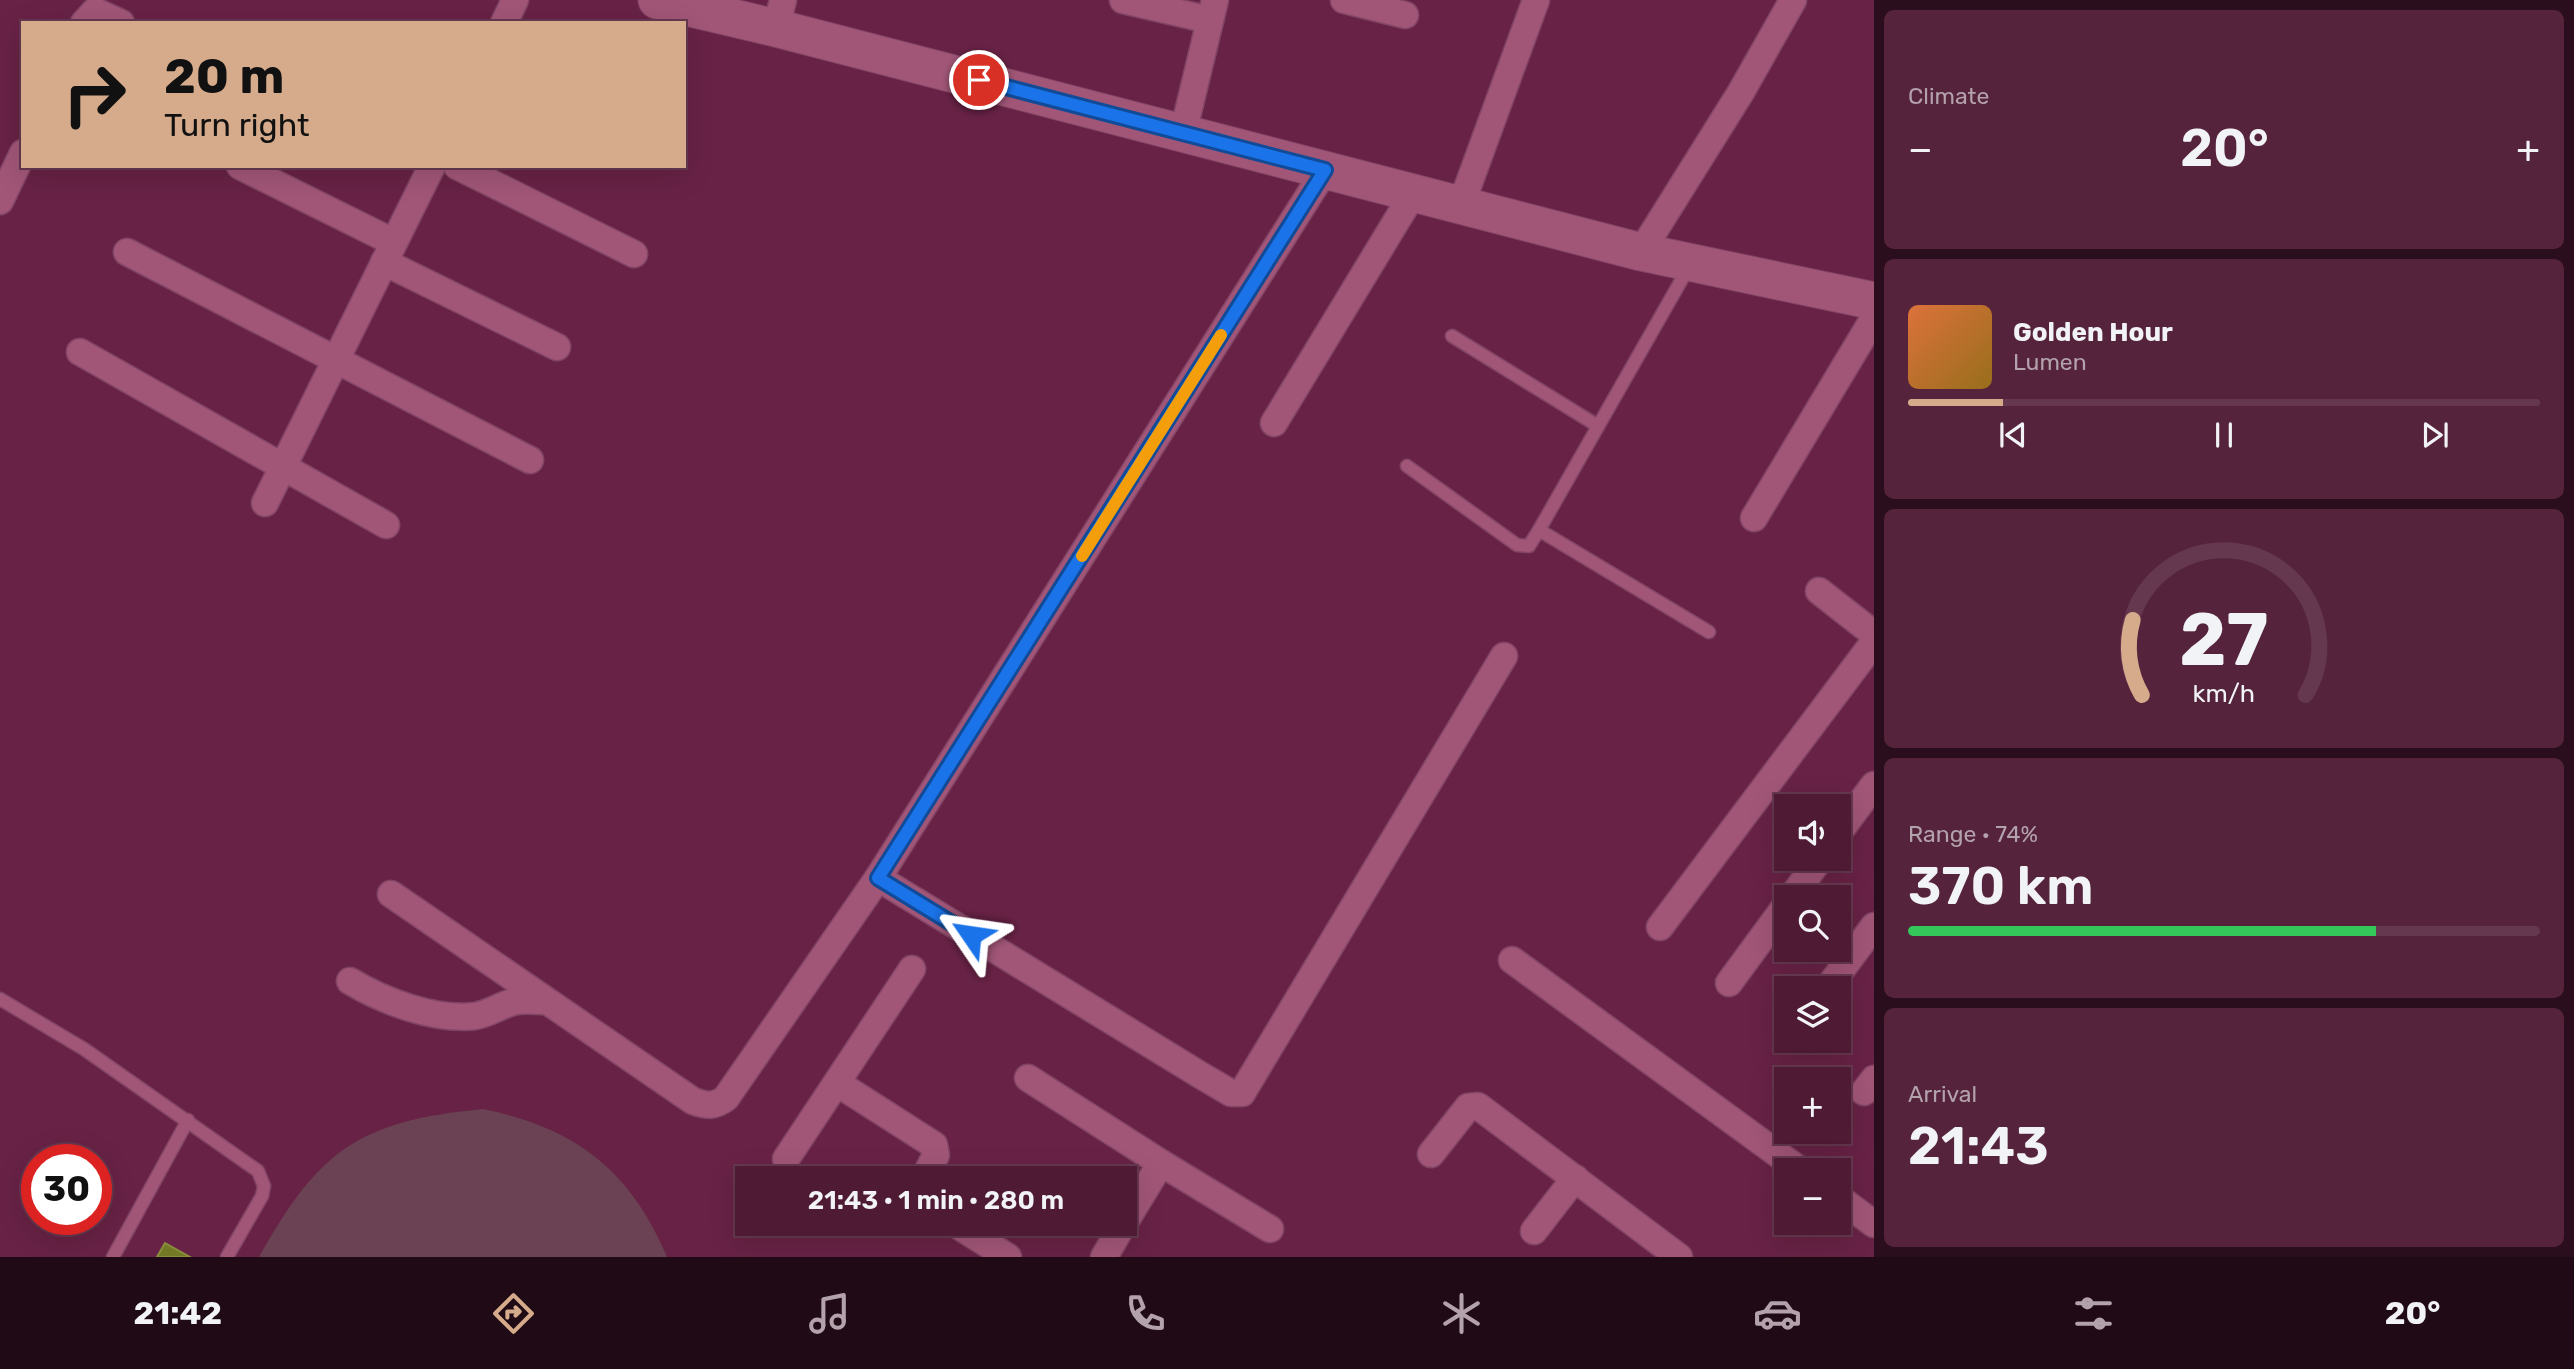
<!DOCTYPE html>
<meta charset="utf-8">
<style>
:root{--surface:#4e1a34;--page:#55233c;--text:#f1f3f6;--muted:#b3a1ac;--line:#65384f;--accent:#d6ab8b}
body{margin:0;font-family:Rubik,sans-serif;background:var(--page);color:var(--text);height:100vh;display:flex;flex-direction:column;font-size:26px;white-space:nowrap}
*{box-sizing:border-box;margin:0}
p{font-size:23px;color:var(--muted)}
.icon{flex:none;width:38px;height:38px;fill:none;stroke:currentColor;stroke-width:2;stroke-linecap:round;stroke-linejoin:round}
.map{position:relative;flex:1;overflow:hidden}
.details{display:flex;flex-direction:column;gap:10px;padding:10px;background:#2b0e1d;width:700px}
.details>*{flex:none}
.hud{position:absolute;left:21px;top:21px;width:665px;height:147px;border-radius:0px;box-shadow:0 7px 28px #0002,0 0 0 2px var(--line);background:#d6ab8b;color:#111;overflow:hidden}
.buttons{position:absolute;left:1774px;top:794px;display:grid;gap:14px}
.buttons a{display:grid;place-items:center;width:77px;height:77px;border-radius:0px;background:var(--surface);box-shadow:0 7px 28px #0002,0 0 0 2px var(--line);font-size:35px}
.speed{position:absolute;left:21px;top:1144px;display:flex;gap:14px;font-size:35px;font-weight:700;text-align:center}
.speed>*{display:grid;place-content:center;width:91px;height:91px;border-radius:50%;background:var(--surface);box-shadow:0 7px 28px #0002,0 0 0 2px var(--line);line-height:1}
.speed .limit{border:10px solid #d22;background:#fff;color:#111}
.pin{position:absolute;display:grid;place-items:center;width:60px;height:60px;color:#fff;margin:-30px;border:4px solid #fff;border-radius:50%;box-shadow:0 2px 7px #0007}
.me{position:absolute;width:77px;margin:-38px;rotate:302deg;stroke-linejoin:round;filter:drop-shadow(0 0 5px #0008)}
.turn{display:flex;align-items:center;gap:24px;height:147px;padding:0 28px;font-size:32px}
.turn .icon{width:91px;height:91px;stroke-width:2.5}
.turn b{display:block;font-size:49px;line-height:60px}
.big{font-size:52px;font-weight:600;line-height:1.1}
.details .tile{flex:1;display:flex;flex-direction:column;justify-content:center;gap:10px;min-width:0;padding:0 24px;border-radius:10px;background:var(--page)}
.details .dial{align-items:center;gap:0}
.dial svg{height:182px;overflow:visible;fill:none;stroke:var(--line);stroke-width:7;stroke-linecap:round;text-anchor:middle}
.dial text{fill:var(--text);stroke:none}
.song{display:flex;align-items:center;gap:21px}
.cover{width:84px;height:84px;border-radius:10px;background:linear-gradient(135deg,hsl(20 70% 55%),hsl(40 70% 35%))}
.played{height:7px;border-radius:4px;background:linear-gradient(90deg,var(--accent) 15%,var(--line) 15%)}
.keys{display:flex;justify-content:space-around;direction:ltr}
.heat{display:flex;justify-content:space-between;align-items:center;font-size:38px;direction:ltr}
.charge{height:10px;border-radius:5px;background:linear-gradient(90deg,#34c759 74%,var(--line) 0)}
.trip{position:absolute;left:735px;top:1166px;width:402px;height:70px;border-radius:0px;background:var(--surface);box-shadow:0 7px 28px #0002,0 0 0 2px var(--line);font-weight:600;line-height:70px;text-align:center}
.menu{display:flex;height:112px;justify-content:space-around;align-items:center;background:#1f0a15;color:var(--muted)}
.menu .icon{width:49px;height:49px}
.menu .active{color:var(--accent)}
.menu b{font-size:32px;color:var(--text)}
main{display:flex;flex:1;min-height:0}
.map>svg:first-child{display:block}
</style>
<main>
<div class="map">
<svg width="1874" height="1257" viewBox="0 0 1874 1257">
<rect width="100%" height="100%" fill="#682245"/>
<path fill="#6a4253" d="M 483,1109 C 576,1128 630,1170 667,1257 L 259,1257 C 319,1149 360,1121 483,1109 Z"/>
<path fill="#747925" stroke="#888e3c" stroke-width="2" d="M 165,1243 L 190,1257 L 157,1257 Z"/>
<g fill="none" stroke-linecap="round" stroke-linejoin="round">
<defs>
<g id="lane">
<path d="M 1690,265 L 1539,530 L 1709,632"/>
<path d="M 1452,336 L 1598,426"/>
<path d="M 1407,466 L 1517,545 L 1529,546 L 1539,530"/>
<path d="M 0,999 L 84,1049 L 258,1171 L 264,1186 L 262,1196 L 227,1257"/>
<path d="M 113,1257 L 188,1120"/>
</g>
<g id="street">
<path d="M 1123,0 L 1210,20"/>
<path d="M 1344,0 L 1405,15"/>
<path d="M 84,23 L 95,11 L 121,23"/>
<path d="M 504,23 L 515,0"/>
<path d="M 776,28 L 783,0"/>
<path d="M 1183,133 L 1215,0"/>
<path d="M 240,166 L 393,242"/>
<path d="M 457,166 L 634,254"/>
<path d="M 1325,170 L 878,878 L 1202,1076 L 1231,1093 L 1242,1093 L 1504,656"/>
<path d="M 0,201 L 23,153"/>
<path d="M 1461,205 L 1536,0"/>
<path d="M 127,252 L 530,460"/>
<path d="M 1641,252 L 1741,92 L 1793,0"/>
<path d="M 384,262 L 557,347"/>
<path d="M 80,352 L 386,525"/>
<path d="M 1274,423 L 1414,192"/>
<path d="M 265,503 L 432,166"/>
<path d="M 1754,518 L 1874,318"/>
<path d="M 1819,591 L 1874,634"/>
<path d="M 1839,832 L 1874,785"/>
<path d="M 391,894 L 693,1101 C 707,1106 714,1107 726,1098 L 878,878"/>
<path d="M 1791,898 L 1820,859"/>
<path d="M 1660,927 L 1874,642"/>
<path d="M 1512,960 L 1801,1171"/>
<path d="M 350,981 C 383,1001 435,1021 475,1016 C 489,1014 502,1004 517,1001 C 525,1000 535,1001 544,1001"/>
<path d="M 1729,983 L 1787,904"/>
<path d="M 1827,989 L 1874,926"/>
<path d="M 1028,1078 L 1161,1163 L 1125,1222"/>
<path d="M 837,1083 L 934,1145 L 936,1155 L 924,1178"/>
<path d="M 1864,1092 L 1874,1079"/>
<path d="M 1431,1154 L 1468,1107 L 1478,1106 L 1679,1257"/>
<path d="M 786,1159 L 912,969"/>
<path d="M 1161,1163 L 1270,1229"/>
<path d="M 1839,1198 L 1874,1224"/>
<path d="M 954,1223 L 1008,1257"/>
<path d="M 1534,1231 L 1575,1178"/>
<path d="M 1104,1257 L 1124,1223"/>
</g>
<path id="secondary" d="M 657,0 L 776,28 L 1641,252 L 1874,301"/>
</defs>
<use href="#lane" stroke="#814464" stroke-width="15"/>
<use href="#street" stroke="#814464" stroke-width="29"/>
<use href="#secondary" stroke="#814464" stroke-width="39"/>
<use href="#lane" stroke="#a15677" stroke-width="12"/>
<use href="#street" stroke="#a15677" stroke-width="26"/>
<use href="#secondary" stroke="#a15677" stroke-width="37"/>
</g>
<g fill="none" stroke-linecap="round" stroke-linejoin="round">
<defs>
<path id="route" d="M 971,935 L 878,878 L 1325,170 L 979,80"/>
</defs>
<use href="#route" stroke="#114b97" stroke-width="18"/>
<use href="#route" stroke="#1a73e8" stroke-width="12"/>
<path stroke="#f59e0b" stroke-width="12" d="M 1082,556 L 1221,335"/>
</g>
</svg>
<div class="buttons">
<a><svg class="icon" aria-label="sound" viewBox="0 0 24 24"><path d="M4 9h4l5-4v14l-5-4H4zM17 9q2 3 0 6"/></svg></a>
<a><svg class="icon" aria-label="search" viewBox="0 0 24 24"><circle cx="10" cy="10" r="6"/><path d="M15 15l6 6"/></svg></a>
<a><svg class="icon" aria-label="layers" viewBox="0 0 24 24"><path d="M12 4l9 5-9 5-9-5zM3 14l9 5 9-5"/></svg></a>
<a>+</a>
<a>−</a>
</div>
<div class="speed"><div class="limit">30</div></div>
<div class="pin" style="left:979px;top:80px;background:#d93025"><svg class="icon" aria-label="arrive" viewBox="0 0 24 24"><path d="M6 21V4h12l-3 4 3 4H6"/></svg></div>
<svg class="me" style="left:971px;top:935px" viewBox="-20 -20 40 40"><path d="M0-17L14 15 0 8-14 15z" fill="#1a73e8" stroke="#fff" stroke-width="4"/></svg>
<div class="trip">21:43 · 1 min · 280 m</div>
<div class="hud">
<div class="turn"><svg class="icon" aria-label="right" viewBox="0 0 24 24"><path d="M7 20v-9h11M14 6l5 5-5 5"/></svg><div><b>20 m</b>Turn right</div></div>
</div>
</div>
<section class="details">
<div class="tile"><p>Climate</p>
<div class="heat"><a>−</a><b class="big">20°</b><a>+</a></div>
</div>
<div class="tile">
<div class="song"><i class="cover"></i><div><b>Golden Hour</b><p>Lumen</p></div></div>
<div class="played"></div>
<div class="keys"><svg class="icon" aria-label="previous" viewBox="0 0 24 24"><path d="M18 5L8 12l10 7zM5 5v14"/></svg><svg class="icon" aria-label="pause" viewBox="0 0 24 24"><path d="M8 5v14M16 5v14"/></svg><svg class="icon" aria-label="next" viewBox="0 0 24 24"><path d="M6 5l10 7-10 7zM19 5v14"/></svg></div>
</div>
<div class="tile dial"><svg viewBox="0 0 100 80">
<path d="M14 69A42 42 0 1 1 86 69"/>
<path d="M14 69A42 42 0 0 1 10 36" stroke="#d6ab8b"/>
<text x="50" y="56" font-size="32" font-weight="700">27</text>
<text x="50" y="72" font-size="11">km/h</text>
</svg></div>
<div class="tile"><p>Range · 74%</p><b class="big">370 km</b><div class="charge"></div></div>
<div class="tile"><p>Arrival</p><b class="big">21:43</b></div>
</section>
</main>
<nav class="menu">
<b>21:42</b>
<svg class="icon active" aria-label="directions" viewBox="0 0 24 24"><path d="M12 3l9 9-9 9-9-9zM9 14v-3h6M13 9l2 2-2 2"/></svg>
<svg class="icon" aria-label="music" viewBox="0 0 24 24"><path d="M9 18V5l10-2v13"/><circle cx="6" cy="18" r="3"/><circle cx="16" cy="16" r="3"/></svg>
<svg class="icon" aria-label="phone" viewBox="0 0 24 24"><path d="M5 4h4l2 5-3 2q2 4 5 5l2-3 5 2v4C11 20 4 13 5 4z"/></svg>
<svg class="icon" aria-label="climate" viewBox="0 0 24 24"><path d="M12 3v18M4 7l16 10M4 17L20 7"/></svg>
<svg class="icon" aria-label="car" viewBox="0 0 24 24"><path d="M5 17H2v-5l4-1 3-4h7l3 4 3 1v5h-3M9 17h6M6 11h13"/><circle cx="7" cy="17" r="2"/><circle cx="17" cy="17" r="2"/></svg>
<svg class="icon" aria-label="filters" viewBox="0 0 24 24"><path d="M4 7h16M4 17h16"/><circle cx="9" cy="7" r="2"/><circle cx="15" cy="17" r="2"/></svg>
<b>20°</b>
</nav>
